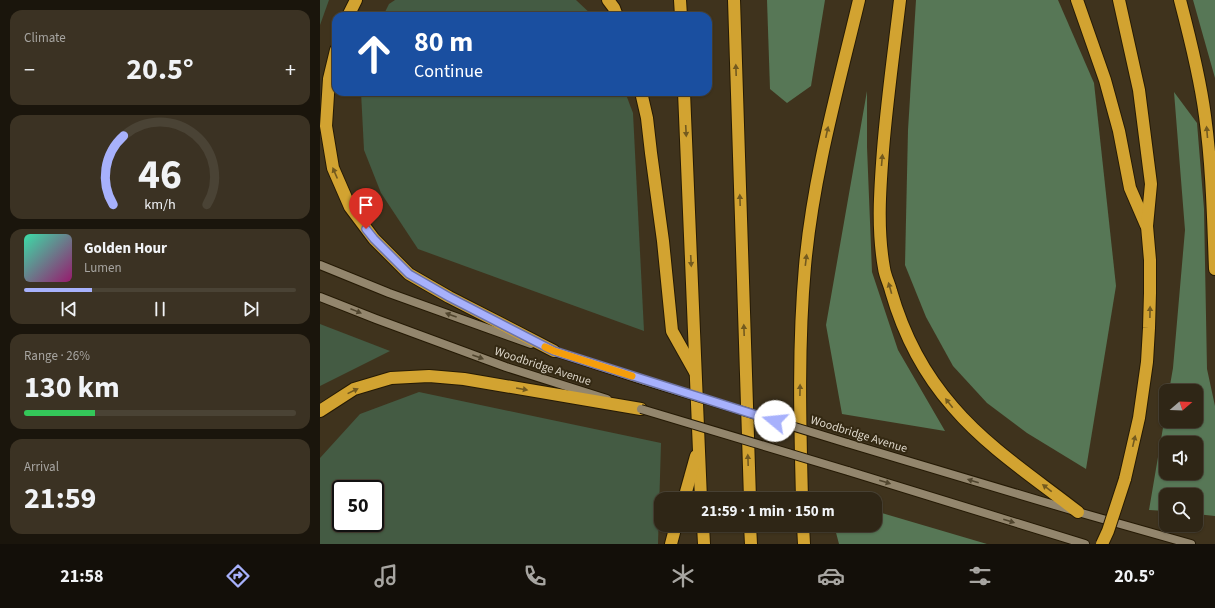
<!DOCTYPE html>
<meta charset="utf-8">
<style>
:root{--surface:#2f2616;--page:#3b3223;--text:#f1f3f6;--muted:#a7a5a1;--line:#4a4335;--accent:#a7b1fc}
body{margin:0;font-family:"Source Sans 3",sans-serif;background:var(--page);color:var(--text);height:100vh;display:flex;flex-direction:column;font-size:15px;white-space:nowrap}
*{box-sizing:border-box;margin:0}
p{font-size:13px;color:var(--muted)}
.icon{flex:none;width:22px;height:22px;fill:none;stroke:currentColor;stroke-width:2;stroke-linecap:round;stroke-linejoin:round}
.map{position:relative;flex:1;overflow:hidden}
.panel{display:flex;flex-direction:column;gap:10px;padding:10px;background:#1a150c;width:320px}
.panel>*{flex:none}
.guide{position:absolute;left:12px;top:12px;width:380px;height:84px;border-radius:12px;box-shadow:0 1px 3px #0004,0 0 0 1px var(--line);background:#1a4fa0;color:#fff;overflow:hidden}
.needle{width:26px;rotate:71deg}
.fabs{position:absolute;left:839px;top:384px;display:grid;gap:8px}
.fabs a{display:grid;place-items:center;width:44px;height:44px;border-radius:8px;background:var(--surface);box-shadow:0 1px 3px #0004,0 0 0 1px var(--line);font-size:20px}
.speed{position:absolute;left:12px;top:480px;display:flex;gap:8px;font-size:20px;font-weight:700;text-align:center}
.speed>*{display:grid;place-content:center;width:52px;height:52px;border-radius:50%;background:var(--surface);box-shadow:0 1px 3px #0004,0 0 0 1px var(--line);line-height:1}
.speed .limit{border:2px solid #111;border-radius:6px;background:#fff;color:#111}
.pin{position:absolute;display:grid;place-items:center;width:34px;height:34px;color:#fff;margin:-41px -17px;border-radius:50% 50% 50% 0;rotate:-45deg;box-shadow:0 0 4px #0007}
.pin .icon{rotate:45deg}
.me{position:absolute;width:44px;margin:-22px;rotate:287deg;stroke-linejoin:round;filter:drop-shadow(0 0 3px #0008)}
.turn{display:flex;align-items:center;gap:14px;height:84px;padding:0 16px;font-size:18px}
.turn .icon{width:52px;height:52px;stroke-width:2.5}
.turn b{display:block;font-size:28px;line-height:34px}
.big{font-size:30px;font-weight:700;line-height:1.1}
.panel .tile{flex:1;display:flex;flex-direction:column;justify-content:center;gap:6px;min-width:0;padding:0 14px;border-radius:12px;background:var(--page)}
.panel .dial{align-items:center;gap:0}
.dial svg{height:104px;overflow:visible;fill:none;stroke:var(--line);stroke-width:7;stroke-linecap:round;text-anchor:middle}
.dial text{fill:var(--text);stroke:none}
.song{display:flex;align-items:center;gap:12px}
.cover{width:48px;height:48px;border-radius:6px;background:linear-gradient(135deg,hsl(160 70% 55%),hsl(320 70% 35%))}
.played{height:4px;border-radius:2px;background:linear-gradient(90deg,var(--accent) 25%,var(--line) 25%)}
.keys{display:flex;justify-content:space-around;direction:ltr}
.heat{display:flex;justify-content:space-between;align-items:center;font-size:22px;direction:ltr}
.charge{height:6px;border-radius:3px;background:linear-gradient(90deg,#34c759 26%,var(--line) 0)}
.trip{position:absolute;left:334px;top:492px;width:228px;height:40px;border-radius:12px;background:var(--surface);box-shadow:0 1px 3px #0004,0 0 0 1px var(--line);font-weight:700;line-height:40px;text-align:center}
.tab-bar{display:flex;height:64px;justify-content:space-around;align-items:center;background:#130f09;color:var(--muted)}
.tab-bar .icon{width:28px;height:28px}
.tab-bar .current{color:var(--accent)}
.tab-bar b{font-size:18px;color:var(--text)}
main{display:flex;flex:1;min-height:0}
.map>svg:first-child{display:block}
</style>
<main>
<section class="panel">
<div class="tile"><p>Climate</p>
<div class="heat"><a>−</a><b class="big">20.5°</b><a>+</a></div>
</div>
<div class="tile dial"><svg viewBox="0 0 100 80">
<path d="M14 69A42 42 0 1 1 86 69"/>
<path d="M14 69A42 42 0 0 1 22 16" stroke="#a7b1fc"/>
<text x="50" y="56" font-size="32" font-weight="700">46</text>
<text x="50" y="72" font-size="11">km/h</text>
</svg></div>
<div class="tile">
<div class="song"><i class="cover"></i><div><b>Golden Hour</b><p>Lumen</p></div></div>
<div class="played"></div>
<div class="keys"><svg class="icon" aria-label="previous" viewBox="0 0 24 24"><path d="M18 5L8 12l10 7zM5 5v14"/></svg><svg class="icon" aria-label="pause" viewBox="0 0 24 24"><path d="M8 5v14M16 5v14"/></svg><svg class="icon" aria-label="next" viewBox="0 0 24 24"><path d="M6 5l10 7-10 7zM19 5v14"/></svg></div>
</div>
<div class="tile"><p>Range · 26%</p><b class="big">130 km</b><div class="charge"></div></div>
<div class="tile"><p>Arrival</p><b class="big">21:59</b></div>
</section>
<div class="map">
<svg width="895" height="544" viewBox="0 0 895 544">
<rect width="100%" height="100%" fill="#3f331d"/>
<g fill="#445b43" fill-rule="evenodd">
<path d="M 0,0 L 9,0 L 0,25 Z"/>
<path d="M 75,0 L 256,0 L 273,16 L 63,16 L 69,4 Z"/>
<path d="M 41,92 L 305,92 L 313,113 L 324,331 L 98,249 L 61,193 L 44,150 Z"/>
<path d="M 0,324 L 70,351 L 0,386 Z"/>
<path d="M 99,392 L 341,443 L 338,544 L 0,544 L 0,458 L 40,414 ZM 21,489 L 55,489 L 55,523 L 21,523 Z"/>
</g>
<g fill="#577756" fill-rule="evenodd">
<path d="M 447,0 L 505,0 L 491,86 L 467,103 L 450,89 Z"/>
<path d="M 596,0 L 738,0 L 774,83 L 796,286 L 766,469 L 707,433 L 667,403 L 633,366 L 606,317 L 585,265 L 588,130 Z"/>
<path d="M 873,0 L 895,0 L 895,78 Z"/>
<path d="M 547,91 L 547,147 L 552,272 L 578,350 L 625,431 L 522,414 L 506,325 Z"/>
<path d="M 854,92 L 877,123 L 884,209 L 887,369 L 895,406 L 895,516 L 876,514 L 876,495 L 846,495 L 846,511 L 829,510 L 846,410 L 846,421 L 876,421 L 876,391 L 849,391 L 853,368 L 865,230 ZM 846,443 L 876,443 L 876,473 L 846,473 Z"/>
<path d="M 555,511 L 667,544 L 519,544 L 514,525 L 555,525 Z"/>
</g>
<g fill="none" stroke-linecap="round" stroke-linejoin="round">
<defs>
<g id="secondary">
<path d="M 0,265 L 69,293 L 211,344"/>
<path d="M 0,297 L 56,319 L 186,367 L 287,399"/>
<path d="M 229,350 L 325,381"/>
<path d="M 527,443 L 758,512 L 871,544"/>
<path d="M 528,471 L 765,544"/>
</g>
<g id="motorway">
<path d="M 288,0 L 294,8 L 297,16"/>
<path d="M 360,0 L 361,16"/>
<path d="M 414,0 L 430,499"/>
<path d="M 580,0 C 574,50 567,100 563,150 C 560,189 557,229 564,268 C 565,276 569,283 571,291 C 583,333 604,374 633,407 C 668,448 716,479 758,512"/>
<path d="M 757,0 L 785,80 L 799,131 L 810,188 L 826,225"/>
<path d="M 799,0 L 819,90 L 831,184 L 827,226 L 830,260 L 830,293 L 829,328 L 827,362 L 819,418 L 805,479"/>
<path d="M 860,0 C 870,38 880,77 885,116 C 892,167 893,218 895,269"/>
<path d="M 28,16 L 36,0"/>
<path d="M 16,50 L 9,79 L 6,126 L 13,168 L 30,207 L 54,239 L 89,274 L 129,297 L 234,351"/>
<path d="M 321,92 L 327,118 L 331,153 L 343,241 L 352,331 L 375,372"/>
<path d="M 364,92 L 381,499"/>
<path d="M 0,411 L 34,389 L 71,378 L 109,376 L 144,379 L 321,409"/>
<path d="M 364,499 L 376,456"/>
<path d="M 482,499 C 480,421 478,344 485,266 C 493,176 518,88 539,0"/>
<path d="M 383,525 L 384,544"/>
<path d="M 430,525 L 431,544"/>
<path d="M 483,525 L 484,544"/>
<path d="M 351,544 L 356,525"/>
</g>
</defs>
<use href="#secondary" stroke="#251a05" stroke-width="10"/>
<use href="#motorway" stroke="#251a05" stroke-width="14"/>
<use href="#secondary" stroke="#93866d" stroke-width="8"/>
<use href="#motorway" stroke="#d2a331" stroke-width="12"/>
<defs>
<g id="secondary-bridge">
<path d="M 325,381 L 527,443"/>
<path d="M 321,409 L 528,471"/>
</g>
<path id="motorway-bridge" d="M 782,544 L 788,531 L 805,479"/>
</defs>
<use href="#secondary-bridge" stroke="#251a05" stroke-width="10" stroke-linecap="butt"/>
<use href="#motorway-bridge" stroke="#251a05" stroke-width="14" stroke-linecap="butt"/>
<use href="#secondary-bridge" stroke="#93866d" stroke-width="8"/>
<use href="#motorway-bridge" stroke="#d2a331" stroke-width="12"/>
</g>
<defs><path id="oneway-solid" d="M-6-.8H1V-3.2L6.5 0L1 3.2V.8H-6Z"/></defs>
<g fill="#735a1f">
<use href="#oneway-solid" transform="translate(416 70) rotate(-92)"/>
<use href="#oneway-solid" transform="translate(366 131) rotate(87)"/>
<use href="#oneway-solid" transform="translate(507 132) rotate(-78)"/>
<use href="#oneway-solid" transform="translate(887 132) rotate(-95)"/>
<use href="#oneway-solid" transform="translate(562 160) rotate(-85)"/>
<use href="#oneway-solid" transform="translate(15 173) rotate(-113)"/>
<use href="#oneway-solid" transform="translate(420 200) rotate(-92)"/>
<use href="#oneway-solid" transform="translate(486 260) rotate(-83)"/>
<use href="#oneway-solid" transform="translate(371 261) rotate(87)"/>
<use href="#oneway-solid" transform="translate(570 288) rotate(-106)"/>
<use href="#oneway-solid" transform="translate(830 312) rotate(-89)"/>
<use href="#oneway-solid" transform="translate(424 330) rotate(-92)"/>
<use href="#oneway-solid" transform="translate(202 389) rotate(10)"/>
<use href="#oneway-solid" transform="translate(480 390) rotate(-89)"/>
<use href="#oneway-solid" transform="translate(33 391) rotate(-26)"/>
<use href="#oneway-solid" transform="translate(629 403) rotate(-128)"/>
<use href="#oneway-solid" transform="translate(814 441) rotate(-77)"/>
<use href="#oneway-solid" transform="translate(428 460) rotate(-92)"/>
<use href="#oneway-solid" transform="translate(727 488) rotate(-142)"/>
</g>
<g fill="#50452e">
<use href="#oneway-solid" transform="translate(36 311) rotate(22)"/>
<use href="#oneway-solid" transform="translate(131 315) rotate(-160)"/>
<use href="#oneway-solid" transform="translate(158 357) rotate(20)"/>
<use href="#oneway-solid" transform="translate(653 481) rotate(-163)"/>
<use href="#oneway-solid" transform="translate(565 482) rotate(17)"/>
<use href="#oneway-solid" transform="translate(689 521) rotate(17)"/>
</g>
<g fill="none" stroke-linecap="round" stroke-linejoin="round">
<defs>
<path id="route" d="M 46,229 L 54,239 L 89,274 L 129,297 L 234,351 L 455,421"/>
</defs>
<use href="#route" stroke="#6d73a4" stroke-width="10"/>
<use href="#route" stroke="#a7b1fc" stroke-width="7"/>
<path stroke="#f59e0b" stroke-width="7" d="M 225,347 L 234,351 L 312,376"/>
</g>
<g text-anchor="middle" stroke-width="4" stroke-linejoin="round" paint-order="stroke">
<g font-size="12" fill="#ddd6c9" stroke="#342913">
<text transform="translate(223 366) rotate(18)" y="4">Woodbridge Avenue</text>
<text transform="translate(539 434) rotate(17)" y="4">Woodbridge Avenue</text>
</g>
</g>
</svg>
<div class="fabs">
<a><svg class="needle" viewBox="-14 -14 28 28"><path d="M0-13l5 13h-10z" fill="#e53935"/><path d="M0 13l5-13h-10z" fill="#a7a5a1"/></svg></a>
<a><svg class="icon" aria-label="sound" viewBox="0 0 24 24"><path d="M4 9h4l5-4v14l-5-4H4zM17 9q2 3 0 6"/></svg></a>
<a><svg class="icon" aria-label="search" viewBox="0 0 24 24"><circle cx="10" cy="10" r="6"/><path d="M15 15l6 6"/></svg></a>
</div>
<div class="speed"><div class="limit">50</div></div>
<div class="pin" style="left:46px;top:229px;background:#d93025"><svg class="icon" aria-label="arrive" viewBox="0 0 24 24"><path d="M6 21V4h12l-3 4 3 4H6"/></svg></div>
<svg class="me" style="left:455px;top:421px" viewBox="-20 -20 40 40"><circle r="19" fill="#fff"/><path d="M0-13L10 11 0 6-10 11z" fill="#a7b1fc"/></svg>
<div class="trip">21:59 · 1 min · 150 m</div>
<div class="guide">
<div class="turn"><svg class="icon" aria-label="ahead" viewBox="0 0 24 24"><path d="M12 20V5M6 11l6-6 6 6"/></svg><div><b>80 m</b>Continue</div></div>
</div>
</div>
</main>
<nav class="tab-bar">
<b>21:58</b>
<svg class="icon current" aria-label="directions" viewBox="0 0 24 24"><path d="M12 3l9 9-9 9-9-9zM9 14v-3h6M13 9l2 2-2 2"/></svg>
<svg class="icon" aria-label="music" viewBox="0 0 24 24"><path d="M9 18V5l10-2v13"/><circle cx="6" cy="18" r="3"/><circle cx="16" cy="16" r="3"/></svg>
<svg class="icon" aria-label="phone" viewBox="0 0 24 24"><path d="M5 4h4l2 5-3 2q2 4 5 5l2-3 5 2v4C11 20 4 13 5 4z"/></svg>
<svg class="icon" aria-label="climate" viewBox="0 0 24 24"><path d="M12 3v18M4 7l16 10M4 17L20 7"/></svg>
<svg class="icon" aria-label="car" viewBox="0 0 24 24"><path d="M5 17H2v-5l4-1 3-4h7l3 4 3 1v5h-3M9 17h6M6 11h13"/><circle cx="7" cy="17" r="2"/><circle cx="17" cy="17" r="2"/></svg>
<svg class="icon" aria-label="filters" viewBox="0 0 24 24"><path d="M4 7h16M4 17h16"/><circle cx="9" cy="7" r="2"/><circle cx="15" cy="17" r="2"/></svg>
<b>20.5°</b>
</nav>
